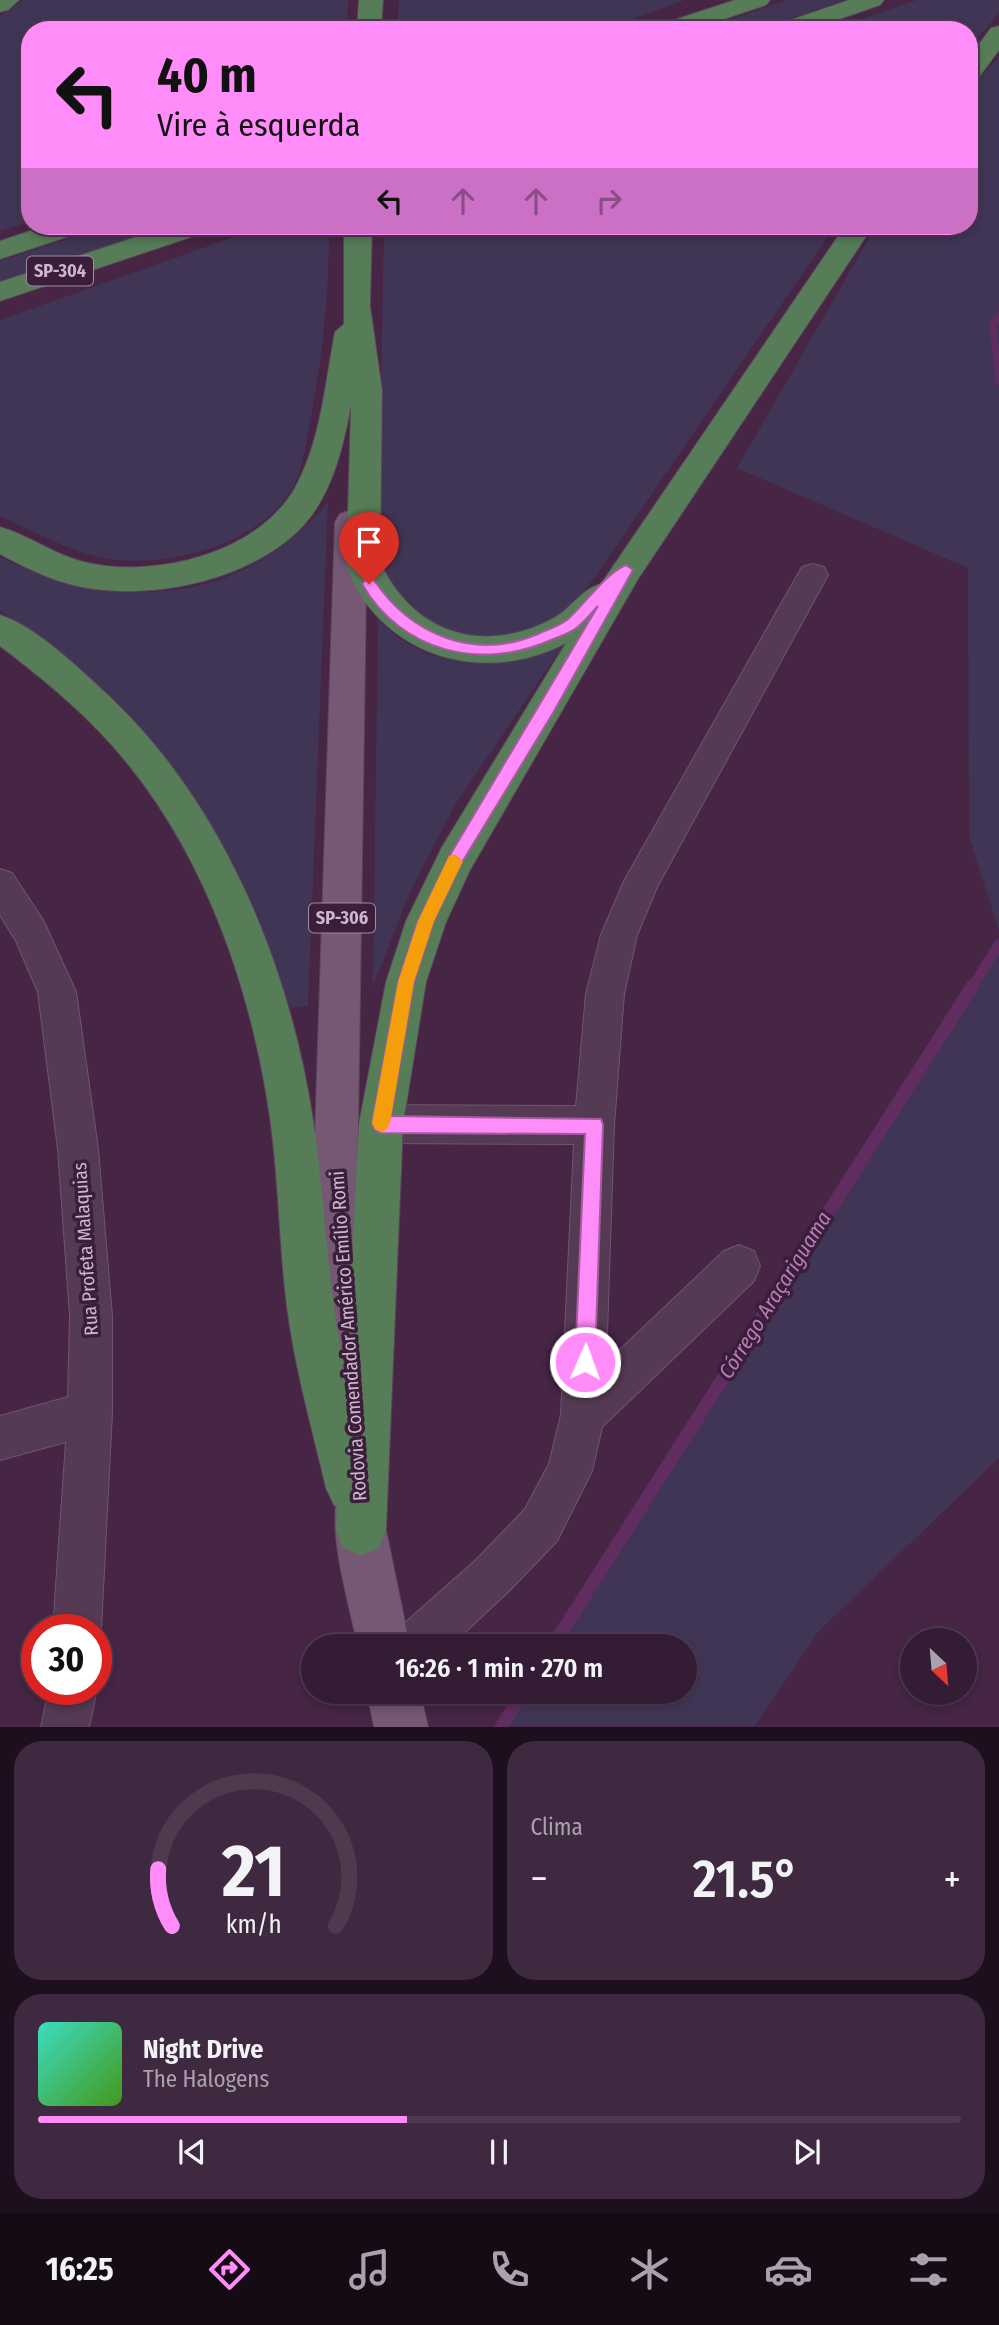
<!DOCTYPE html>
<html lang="pt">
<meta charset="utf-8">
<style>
:root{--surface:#341c34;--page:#3f2940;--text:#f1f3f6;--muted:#a9a1ac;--line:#4e3a4f;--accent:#ff8cf8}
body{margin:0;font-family:"Fira Sans Condensed",sans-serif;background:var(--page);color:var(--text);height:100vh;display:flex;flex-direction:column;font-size:26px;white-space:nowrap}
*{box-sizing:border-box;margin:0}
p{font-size:23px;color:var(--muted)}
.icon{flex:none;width:38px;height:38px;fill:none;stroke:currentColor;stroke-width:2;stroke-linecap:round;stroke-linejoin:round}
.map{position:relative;height:1727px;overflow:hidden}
.panel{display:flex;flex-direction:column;gap:14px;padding:14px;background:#1d0f1d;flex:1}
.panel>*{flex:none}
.top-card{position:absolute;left:21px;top:21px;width:957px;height:214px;border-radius:28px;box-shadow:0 4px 10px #0003,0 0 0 2px var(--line);background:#ff8cf8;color:#111;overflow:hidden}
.needle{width:46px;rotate:154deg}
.controls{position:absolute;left:900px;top:1628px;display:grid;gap:14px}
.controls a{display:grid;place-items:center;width:77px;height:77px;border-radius:50%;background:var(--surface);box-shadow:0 4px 10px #0003,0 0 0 2px var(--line);font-size:35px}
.speed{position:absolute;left:21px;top:1614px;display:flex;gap:14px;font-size:35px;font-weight:700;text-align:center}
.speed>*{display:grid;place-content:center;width:91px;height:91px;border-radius:50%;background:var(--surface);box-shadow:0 4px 10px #0003,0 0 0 2px var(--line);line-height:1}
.speed .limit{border:10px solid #d22;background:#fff;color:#111}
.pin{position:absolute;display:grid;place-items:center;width:60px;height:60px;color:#fff;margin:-72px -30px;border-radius:50% 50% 50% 0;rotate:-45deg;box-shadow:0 0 7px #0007}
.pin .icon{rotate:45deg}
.me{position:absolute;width:77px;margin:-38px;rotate:2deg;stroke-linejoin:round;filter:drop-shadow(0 0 5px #0008)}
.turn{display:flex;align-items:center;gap:24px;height:147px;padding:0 21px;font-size:32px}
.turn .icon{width:91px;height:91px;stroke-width:2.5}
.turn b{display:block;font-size:49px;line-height:60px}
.lanes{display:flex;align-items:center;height:66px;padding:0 21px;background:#0003;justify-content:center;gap:35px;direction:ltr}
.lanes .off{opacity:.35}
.big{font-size:52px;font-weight:600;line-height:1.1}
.panel .widget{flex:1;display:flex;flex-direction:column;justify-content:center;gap:10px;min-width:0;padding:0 24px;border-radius:28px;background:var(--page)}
.panel .dial{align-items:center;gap:0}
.dial svg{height:182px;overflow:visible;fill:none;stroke:var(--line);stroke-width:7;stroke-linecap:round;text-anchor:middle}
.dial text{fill:var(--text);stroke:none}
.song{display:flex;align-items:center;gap:21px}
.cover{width:84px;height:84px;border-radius:10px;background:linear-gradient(135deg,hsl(170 70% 55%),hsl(100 70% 35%))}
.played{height:7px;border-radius:4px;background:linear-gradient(90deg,var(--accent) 40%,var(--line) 40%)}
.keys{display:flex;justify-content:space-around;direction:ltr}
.heat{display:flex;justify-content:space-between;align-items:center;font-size:38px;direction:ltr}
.panel .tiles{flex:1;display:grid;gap:14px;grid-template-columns:1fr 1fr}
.widget:last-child{grid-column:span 2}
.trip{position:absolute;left:301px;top:1634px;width:396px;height:70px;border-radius:35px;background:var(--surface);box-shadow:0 4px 10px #0003,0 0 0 2px var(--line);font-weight:600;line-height:70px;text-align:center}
.tabs{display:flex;height:112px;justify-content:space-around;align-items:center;background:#150b15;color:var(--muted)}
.tabs .icon{width:49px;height:49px}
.tabs .current{color:var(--accent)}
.tabs b{font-size:32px;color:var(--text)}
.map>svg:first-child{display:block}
</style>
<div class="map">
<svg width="999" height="1727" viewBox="0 0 999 1727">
<rect width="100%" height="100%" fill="#462545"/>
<g fill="#413555">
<path d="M 23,0 L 348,0 L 347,30 L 30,30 L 30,222 L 0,231 L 0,16 Z"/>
<path d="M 399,0 L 685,0 L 602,30 L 397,30 Z"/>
<path d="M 788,0 L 844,0 L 756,30 L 699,30 Z"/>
<path d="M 917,0 L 999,0 L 999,13 L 970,47 L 970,30 L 830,30 Z"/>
<path d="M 999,57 L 999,931 L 969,836 L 968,568 L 737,468 L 876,226 L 970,226 L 970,88 Z"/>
<path d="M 106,226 L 174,226 L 0,284 L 0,261 Z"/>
<path d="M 265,226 L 329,226 C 329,294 323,360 309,426 C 305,447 303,469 293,488 C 274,522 229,545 193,553 C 165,560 132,564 103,558 C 68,551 33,531 0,516 L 0,320 Z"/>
<path d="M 384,226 L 835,226 L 596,576 C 582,593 569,610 550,621 C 514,643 444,643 411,613 C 393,597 384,576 378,554 Z"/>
<path d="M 328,502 L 308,1006 L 290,1008 L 257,914 L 238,873 L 177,776 L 69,662 L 0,610 L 0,557 C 119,612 239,608 328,502 Z"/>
<path d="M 378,620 C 435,675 494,668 564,644 L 455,805 L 409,894 L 373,986 Z"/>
<path d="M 999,944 L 999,1458 L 818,1632 L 755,1726 L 501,1726 L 523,1692 L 684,1692 L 684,1647 L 552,1647 Z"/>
</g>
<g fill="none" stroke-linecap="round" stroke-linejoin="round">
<path stroke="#612d60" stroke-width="7" d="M 999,316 L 993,325 L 999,382"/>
<path stroke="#612d60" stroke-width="10" d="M 972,987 L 999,944"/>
<g stroke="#612d60" stroke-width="13">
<path d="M 552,1647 L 973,985"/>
<path d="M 501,1727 L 523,1692"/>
</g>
<defs>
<g id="street">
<path d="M 813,564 L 824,567 L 828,575 L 657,887 L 637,935 L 624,994 L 614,1125 L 606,1363 L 724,1251 L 739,1245 L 754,1251 L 760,1266 L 754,1281 L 602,1427 L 592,1471 L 557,1541 L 509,1591 L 449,1647 L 390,1647 L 397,1630 L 477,1559 L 525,1509 L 549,1464 L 561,1415 L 574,1144 L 381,1143 L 367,1137 L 361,1124 L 367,1111 L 381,1105 L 576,1106 L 586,994 L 601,935 L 624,881 L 802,567 Z"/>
<path d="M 0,869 L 12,873 L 43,920 L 76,992 L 98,1149 L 112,1316 L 112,1413 L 101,1629 L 96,1640 L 96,1629 L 53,1629 L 66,1442 L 0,1460 L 0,1416 L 68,1397 L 70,1316 L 58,1149 L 38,992 L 16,941 L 0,915 Z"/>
<path d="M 96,1687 L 97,1689 L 89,1727 L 41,1727 L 49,1689 Z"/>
</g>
<g id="primary">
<path d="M 351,510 L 362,514 L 367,522 L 357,1196 L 375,1402 L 368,1419 L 351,1426 L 334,1419 L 327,1402 L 313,1196 L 335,522 L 340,514 Z"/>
<path d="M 359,1476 L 377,1483 L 384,1501 L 386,1530 L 410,1647 L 358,1647 C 349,1601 324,1526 341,1483 Z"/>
<path d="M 367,1692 L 420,1692 L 428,1727 L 374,1727 Z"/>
</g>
<g id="highway">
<path d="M 0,0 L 19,0 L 8,10 L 0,12 Z"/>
<path d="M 359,0 L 383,0 L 381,30 L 357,30 Z"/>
<path d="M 735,0 L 770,0 L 766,5 L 691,30 L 655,30 L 659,25 Z"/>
<path d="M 849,0 L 884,0 L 880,5 L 808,30 L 772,30 L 776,25 Z"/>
<path d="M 999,26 L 999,50 L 979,77 L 970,79 L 970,56 L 991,28 Z"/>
<path d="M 45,226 L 86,226 L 82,232 L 0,259 L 0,241 Z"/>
<path d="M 169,226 L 210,226 L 206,232 L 0,301 L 0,282 Z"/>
<path d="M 344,226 L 372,226 L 370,306 L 382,390 L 380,562 C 413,634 484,656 554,618 C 571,609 581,589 601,584 L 845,226 L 873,226 L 638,579 L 470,870 L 446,922 L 426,982 L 403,1124 L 386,1530 L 379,1548 L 361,1555 L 343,1548 L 336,1530 L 337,1507 L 334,1505 L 326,1488 C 312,1428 295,1369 287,1307 C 279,1245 279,1181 270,1118 C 252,993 208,863 128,764 C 92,719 46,681 0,646 L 0,615 C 36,626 82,671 110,697 C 224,805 290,967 313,1120 C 326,1205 327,1290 346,1373 L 359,1124 L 386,982 L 406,921 L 442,847 L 566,643 C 500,678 417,667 369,607 C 360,596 348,575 346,560 C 345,544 348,527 348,512 C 349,476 350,441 351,405 C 343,449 331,499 298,531 C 247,579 162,598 94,589 C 60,585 30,570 0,554 L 0,527 C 31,536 56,556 88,563 C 157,578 260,553 296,486 C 321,440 325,383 335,332 L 344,324 Z"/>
</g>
</defs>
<use href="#street" stroke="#6f556e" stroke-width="2"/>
<use href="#primary" stroke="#5e435d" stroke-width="2"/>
<use href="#highway" stroke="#5c415c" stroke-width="2"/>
<use href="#street" fill="#553a54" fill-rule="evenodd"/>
<use href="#primary" fill="#755874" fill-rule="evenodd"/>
<use href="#highway" fill="#567c58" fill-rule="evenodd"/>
</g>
<path fill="#ff8cf8" stroke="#a65ba1" stroke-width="2" d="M 626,565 L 633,570 L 553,713 L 461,864 L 434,921 L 414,982 L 391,1116 L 601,1119 L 603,1125 L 595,1362 L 592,1369 L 585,1372 L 578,1369 L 575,1362 L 585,1134 L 381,1133 L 375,1130 L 372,1124 L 398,982 L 418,921 L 450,855 L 598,606 C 591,613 584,623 575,629 C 568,634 558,637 551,640 C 481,671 401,652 362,584 L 365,580 L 374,580 C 411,635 474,661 538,634 C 547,630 559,626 567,620 C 583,606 607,572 626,565 Z"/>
<path fill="#f59e0b" d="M 455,854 L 463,861 L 434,921 L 414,982 L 390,1123 L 387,1129 L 381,1132 L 375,1129 L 372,1123 L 398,982 L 418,921 L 449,856 Z"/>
<g text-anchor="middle" stroke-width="7" stroke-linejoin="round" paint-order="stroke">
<g fill="#3a1e3a" stroke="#a289a1" stroke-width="2">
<rect x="27" y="256.5" width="66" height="29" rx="5"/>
<rect x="309" y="903.5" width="66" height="29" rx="5"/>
</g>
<g font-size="18" font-weight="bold" fill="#ceb7cd">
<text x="60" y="277">SP-304</text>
<text x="342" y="924">SP-306</text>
</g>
<g font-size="19" fill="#ceb7cd" stroke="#3a1e3a">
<text transform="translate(85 1249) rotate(-94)" y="7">Rua Profeta Malaquias</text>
<text transform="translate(348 1336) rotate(-94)" y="7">Rodovia Comendador Américo Emílio Romi</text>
</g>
<g font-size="21" font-style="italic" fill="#b87cb7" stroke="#3a1e3a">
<text transform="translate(775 1295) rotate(-58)" y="7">Córrego Araçariguama</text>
</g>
</g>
</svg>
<div class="controls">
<a><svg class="needle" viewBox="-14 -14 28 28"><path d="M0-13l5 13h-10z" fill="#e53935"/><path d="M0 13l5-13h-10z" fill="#a9a1ac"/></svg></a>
</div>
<div class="speed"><div class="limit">30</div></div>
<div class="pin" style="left:369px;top:584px;background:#d93025"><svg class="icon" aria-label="arrive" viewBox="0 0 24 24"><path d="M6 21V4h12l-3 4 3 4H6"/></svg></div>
<svg class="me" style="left:585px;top:1362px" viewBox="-20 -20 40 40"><circle r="17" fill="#ff8cf8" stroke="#fff" stroke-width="3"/><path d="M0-11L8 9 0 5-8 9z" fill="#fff"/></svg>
<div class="trip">16:26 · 1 min · 270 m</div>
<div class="top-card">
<div class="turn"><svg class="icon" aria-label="left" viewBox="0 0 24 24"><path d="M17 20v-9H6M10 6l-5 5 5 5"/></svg><div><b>40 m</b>Vire à esquerda</div></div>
<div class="lanes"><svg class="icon" aria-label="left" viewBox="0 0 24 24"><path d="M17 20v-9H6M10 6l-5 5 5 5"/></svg><svg class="icon off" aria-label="ahead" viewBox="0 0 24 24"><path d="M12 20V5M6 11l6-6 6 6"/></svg><svg class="icon off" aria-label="ahead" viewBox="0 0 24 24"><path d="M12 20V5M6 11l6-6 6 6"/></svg><svg class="icon off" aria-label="right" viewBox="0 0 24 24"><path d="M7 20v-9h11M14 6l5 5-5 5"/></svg></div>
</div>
</div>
<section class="panel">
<div class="tiles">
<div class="widget dial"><svg viewBox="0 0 100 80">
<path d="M14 69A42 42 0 1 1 86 69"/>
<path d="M14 69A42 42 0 0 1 8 44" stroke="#ff8cf8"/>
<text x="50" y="56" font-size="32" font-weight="700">21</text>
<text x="50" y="72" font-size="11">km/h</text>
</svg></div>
<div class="widget"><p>Clima</p>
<div class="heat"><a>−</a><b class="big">21.5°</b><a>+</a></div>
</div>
<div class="widget">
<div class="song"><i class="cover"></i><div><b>Night Drive</b><p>The Halogens</p></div></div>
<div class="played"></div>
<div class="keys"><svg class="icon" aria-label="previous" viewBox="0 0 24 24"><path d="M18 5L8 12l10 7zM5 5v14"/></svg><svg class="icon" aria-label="pause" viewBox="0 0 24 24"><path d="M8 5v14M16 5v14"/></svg><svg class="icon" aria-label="next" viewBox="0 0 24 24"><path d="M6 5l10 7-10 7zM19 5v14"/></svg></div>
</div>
</div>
</section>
<nav class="tabs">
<b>16:25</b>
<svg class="icon current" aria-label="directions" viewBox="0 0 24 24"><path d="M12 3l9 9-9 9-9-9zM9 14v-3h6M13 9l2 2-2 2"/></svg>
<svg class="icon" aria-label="music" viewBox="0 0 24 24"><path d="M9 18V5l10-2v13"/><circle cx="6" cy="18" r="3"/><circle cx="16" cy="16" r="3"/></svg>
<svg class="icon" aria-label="phone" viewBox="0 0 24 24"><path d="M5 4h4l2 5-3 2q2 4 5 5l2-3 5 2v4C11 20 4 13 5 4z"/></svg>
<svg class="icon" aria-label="climate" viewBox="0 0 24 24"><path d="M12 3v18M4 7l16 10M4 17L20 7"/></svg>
<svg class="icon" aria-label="car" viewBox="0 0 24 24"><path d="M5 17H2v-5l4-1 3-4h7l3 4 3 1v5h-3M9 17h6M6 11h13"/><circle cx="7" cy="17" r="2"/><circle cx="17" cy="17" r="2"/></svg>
<svg class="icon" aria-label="filters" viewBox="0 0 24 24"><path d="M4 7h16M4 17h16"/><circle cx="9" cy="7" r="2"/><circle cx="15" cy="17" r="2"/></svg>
</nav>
